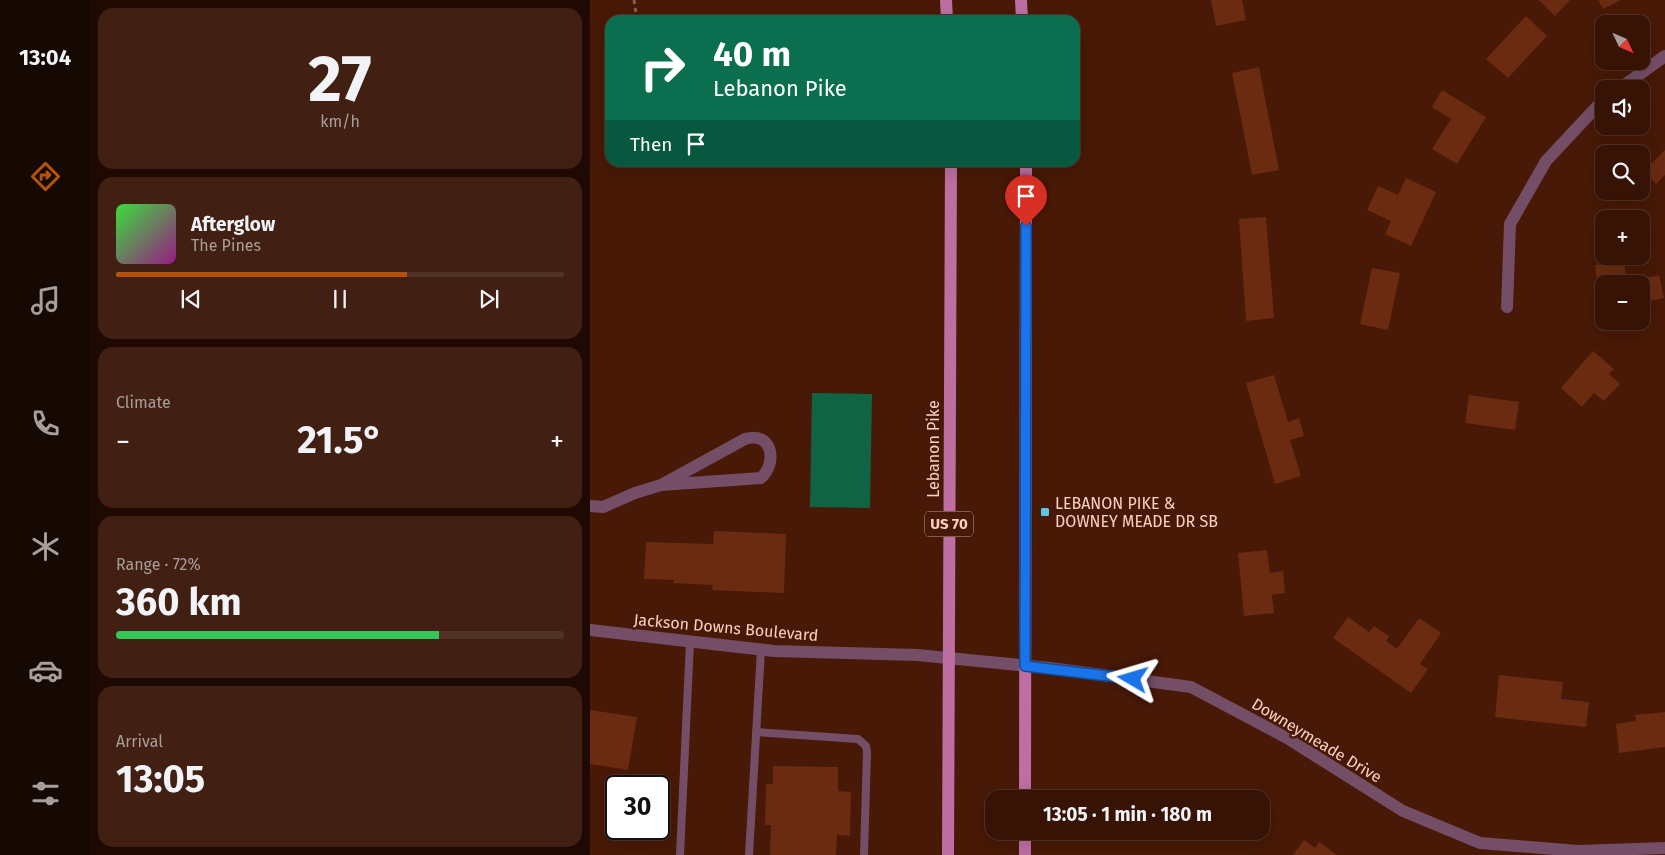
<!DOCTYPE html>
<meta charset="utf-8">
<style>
:root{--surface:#361304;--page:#412013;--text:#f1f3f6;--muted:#aa9e9a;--line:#503226;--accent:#b45309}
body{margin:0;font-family:"Fira Sans",sans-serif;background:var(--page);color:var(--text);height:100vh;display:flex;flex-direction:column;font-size:19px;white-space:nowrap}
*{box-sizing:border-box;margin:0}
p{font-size:16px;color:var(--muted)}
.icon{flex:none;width:28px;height:28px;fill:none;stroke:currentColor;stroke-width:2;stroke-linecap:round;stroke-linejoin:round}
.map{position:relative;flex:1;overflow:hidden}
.panel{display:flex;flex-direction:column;gap:8px;padding:8px;background:#1e0a02;width:500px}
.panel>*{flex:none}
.banner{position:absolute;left:15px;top:15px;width:475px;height:152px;border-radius:15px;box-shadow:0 5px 20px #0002,0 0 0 1px var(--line);background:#0b6e4f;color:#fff;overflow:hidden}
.needle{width:32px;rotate:134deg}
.tools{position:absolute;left:1005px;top:15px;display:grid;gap:10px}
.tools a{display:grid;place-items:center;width:55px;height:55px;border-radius:10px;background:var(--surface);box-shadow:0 5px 20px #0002,0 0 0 1px var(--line);font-size:25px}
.speed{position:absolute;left:15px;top:775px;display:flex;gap:10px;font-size:25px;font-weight:700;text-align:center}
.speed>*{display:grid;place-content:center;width:65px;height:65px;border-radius:50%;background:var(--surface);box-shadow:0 5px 20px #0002,0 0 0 1px var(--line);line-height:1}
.speed .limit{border:2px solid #111;border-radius:8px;background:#fff;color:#111}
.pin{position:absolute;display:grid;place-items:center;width:42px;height:42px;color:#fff;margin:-51px -21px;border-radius:50% 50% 50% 0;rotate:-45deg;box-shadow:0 0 5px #0007}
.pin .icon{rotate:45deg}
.me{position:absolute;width:55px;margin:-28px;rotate:277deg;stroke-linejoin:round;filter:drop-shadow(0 0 4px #0008)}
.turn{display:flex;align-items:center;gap:18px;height:105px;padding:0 25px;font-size:22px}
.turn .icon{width:65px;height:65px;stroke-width:2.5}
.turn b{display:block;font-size:35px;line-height:42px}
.then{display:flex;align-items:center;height:48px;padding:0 25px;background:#0003;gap:10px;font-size:19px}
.big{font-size:38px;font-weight:700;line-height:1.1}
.panel .widget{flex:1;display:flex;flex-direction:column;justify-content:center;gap:8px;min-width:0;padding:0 18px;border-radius:15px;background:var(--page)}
.panel .dial{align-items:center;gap:0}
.dial b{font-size:65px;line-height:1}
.song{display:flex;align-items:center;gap:15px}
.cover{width:60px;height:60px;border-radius:8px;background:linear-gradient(135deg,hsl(120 70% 55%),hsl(310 70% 35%))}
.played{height:5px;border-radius:2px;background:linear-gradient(90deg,var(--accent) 65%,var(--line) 65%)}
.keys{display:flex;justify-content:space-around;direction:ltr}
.heat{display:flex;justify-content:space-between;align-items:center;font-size:28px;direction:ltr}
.charge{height:8px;border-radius:4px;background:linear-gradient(90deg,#34c759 72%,var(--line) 0)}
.trip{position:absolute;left:395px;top:790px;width:285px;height:50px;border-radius:15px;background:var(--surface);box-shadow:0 5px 20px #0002,0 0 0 1px var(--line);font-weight:700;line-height:50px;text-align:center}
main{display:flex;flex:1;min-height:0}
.tab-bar{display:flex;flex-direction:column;width:90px;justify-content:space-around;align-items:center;background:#160802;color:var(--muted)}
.tab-bar .icon{width:35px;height:35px}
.tab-bar .selected{color:var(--accent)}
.tab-bar b{font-size:22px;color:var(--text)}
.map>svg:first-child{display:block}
</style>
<main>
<nav class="tab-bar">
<b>13:04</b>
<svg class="icon selected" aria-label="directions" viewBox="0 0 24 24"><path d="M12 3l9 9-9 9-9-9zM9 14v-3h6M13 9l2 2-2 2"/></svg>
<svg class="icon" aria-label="music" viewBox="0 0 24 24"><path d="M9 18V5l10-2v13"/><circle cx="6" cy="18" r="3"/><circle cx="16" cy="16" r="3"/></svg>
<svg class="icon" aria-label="phone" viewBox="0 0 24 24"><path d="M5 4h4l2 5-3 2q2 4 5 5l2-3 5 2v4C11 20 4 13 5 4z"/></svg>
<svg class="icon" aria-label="climate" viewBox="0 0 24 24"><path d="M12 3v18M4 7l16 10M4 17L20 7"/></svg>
<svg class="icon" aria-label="car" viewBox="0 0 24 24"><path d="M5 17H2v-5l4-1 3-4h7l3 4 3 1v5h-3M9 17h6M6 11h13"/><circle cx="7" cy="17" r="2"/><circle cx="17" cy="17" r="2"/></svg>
<svg class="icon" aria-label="filters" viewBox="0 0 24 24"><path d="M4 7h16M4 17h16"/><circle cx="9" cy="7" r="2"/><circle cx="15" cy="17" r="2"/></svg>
</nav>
<section class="panel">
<div class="widget dial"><b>27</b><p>km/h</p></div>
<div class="widget">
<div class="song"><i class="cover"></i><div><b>Afterglow</b><p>The Pines</p></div></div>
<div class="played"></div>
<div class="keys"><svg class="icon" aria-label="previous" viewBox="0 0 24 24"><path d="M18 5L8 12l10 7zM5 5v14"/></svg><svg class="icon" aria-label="pause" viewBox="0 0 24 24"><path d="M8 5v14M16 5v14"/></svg><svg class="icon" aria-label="next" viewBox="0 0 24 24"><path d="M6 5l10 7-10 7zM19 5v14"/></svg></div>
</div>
<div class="widget"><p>Climate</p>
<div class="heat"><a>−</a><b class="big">21.5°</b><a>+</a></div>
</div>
<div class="widget"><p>Range · 72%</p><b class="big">360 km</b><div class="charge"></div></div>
<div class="widget"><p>Arrival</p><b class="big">13:05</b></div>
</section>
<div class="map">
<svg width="1075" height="855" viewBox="0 0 1075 855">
<rect width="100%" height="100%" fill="#481906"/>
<path fill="#106343" d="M 222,393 L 282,394 L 280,508 L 220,507 Z"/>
<g fill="#6a2b11">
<path d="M 621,0 L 652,0 L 656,20 L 626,26 Z"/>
<path d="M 949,0 L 980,0 L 965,16 Z"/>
<path d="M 1008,0 L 1031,0 L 1013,9 Z"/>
<path d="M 936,16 L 957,36 L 918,78 L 896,59 Z"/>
<path d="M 669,67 L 689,170 L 662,175 L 642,73 Z"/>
<path d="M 852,90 L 896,117 L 867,164 L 842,149 L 861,119 L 842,107 Z"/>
<path d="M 1075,150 L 1075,175 L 1066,184 L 1054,171 Z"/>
<path d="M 816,178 L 846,192 L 821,246 L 795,234 L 801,221 L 777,210 L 788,186 L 808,195 Z"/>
<path d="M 676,217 L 684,318 L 656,321 L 649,219 Z"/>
<path d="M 1034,261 L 1037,284 L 1014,284 L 1014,315 L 1012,316 L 1005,265 Z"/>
<path d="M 782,268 L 810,273 L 798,330 L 770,324 Z"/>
<path d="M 1069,275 L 1074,298 L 1056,302 L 1051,279 Z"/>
<path d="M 1003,351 L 1024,369 L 1019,374 L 1030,384 L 1014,401 L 1004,393 L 992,407 L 971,388 Z"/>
<path d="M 684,375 L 698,422 L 709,418 L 714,436 L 700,440 L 711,476 L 685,484 L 656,383 Z"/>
<path d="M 879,395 L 929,402 L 925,430 L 875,423 Z"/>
<path d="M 124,531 L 196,534 L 194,593 L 122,590 L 123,585 L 83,583 L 84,580 L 54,579 L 56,542 L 123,544 Z"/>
<path d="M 677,550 L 680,573 L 693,571 L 695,593 L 682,595 L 684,613 L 654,616 L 648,553 Z"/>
<path d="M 758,617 L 779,632 L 784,626 L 799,636 L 796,641 L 807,649 L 829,618 L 851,633 L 830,664 L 838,669 L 821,693 L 743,638 Z"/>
<path d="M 909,675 L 973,682 L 971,699 L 999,702 L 996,727 L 905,717 Z"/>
<path d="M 0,710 L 47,717 L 38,770 L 0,764 Z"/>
<path d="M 1075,712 L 1075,747 L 1029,753 L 1026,724 L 1046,721 L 1045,715 Z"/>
<path d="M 183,766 L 248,767 L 248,791 L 261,792 L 260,836 L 247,835 L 246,855 L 180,855 L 181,825 L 175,825 L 176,784 L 183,784 Z"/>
<path d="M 714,840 L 725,848 L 729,842 L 747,855 L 703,855 Z"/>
</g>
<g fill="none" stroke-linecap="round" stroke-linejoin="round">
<path stroke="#8a5e4d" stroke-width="3" stroke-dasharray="4 4" stroke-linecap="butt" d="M 44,0 L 47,20"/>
<g stroke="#744e66" stroke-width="8">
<path d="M 166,732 L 268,739 L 276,746 L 277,752 L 274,855"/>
<path d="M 90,855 L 100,642"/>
<path d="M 159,855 L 171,650"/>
</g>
<g stroke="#744e66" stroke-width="12">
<path d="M 1029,89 L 1075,56"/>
<path d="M 917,307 L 920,224 L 956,161 L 1014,99"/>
<path d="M 0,506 L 13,507 L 45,493 L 71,485 L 155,439 C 182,431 188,462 171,478 L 71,485"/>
<path d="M 0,630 L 184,651 L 327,655 L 460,668 L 601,687 L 697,738 L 813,811 L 890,843 L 988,851 L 1075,848"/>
</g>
<g stroke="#bd6fa2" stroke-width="12">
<path d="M 356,0 L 357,20"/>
<path d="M 431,0 L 432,20"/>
<path d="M 435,799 L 436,162"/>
<path d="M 358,855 L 361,162"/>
<path d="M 435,855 L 435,831"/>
</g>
</g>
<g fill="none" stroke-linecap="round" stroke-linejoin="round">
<defs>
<path id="route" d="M 436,226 L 435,666 L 543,679"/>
</defs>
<use href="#route" stroke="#114b97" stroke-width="12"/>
<use href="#route" stroke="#1a73e8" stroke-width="9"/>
</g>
<rect fill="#5dc7e8" stroke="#481906" stroke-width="2" x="450" y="507" width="10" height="10" rx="2.5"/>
<g text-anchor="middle" stroke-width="5" stroke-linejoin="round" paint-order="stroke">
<rect fill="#481906" stroke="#c39a8a" stroke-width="1" x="335" y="511.5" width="48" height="25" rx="4"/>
<g font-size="15" font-weight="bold" fill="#f8d1c2">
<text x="359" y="529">US 70</text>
</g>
<g font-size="16" fill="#f8d1c2" stroke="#481906">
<text transform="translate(343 449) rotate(-90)" y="6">Lebanon Pike</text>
<text transform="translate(136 627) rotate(5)" y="6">Jackson Downs Boulevard</text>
<text transform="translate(727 740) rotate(31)" y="6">Downeymeade Drive</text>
</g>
<g font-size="16" fill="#f8d1c2" stroke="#481906" text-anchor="start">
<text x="465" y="509">LEBANON PIKE &amp;<tspan x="465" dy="18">DOWNEY MEADE DR SB</tspan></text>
</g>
</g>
</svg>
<div class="tools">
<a><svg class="needle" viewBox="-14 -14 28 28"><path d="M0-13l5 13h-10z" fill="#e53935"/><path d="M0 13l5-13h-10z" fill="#aa9e9a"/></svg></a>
<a><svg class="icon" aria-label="sound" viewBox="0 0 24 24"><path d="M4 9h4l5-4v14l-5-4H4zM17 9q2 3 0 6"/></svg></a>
<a><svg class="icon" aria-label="search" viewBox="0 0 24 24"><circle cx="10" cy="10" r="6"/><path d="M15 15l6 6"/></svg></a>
<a>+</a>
<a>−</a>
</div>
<div class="speed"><div class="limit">30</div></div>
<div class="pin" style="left:436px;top:226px;background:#d93025"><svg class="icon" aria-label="arrive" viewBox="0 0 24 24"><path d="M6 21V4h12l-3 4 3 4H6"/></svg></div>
<svg class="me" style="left:543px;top:679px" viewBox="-20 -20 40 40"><path d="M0-17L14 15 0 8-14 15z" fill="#1a73e8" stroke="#fff" stroke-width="4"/></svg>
<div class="trip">13:05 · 1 min · 180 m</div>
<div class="banner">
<div class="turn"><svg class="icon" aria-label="right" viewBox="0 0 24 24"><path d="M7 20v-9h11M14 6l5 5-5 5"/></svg><div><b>40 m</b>Lebanon Pike</div></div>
<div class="then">Then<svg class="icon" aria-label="arrive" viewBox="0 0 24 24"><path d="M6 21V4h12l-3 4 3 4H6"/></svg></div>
</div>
</div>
</main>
